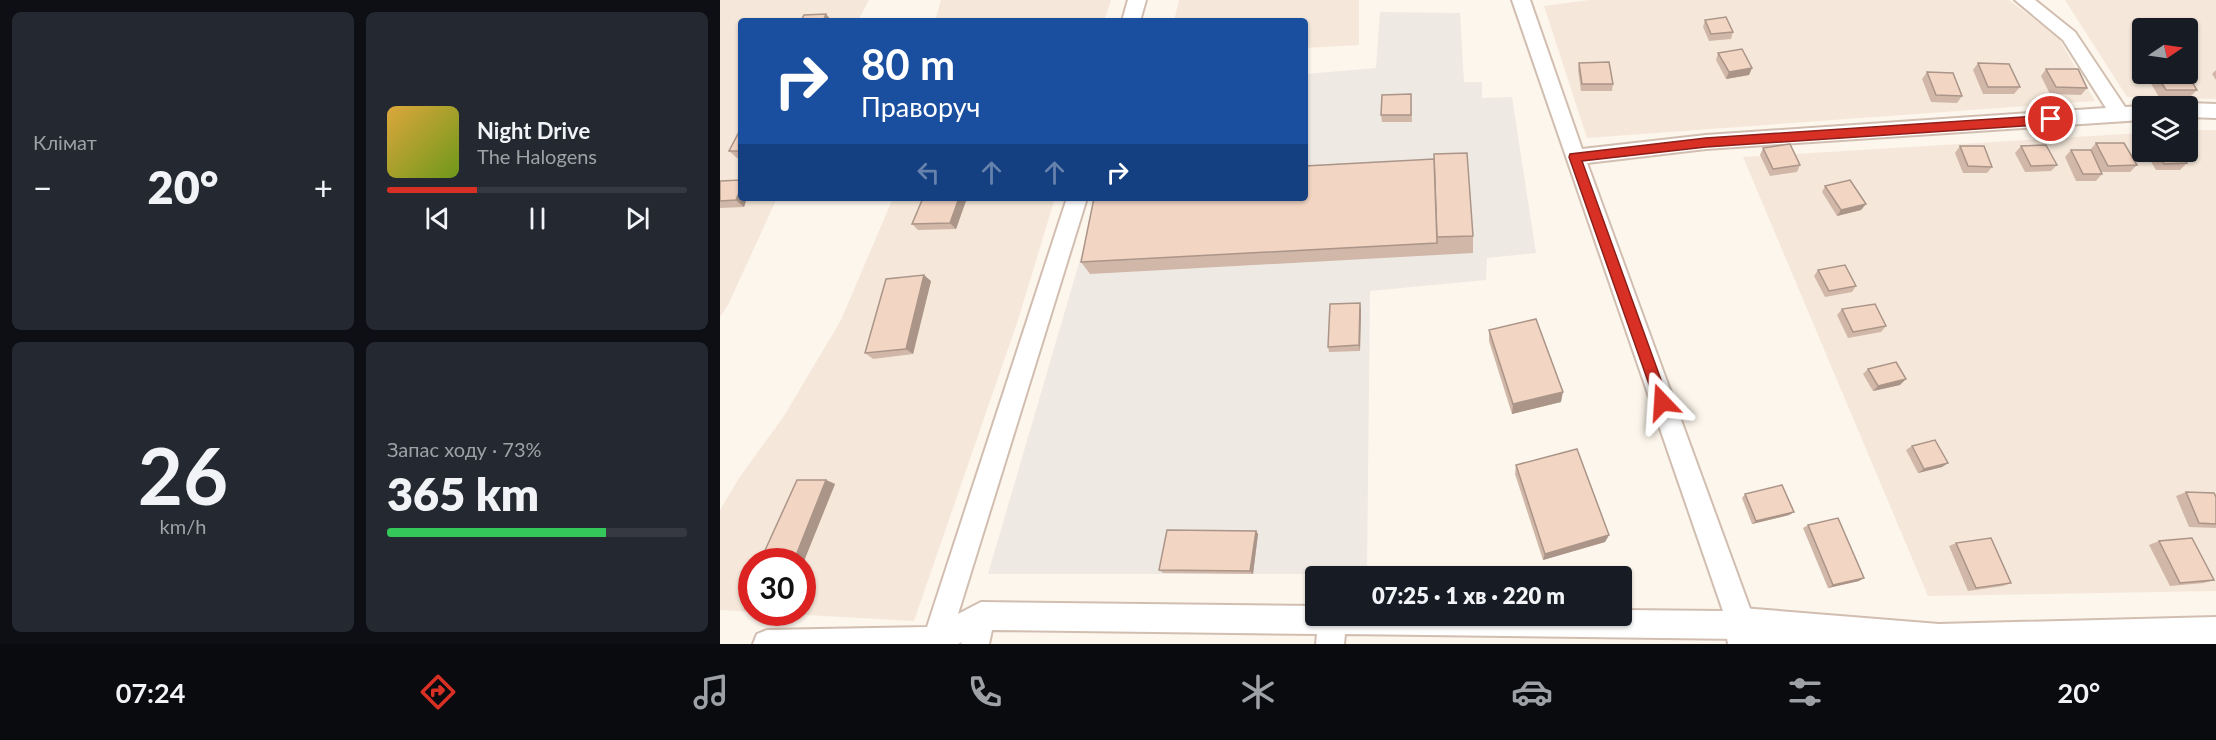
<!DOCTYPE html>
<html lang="uk">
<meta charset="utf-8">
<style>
:root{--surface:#171b24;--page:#242831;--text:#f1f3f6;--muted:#9ea1a6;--line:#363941;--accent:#d93025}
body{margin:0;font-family:Lato,sans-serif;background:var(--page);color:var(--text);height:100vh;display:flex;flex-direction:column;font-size:22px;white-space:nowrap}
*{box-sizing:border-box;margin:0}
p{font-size:20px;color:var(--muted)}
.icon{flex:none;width:33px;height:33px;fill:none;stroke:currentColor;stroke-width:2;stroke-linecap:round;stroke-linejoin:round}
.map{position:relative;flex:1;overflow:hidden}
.sheet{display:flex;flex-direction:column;gap:12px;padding:12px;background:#0d0f14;width:720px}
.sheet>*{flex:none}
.banner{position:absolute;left:18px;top:18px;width:570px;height:183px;border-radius:6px;box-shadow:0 2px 4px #0004;background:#1a4fa0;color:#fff;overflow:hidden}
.needle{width:39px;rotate:77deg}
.fabs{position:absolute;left:1412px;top:18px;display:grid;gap:12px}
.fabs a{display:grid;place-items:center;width:66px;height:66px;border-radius:6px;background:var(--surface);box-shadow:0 2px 4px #0004;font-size:30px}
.speed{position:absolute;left:18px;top:548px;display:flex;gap:12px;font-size:30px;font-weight:700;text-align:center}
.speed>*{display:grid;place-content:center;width:78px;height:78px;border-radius:50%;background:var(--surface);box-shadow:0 2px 4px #0004;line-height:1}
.speed .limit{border:9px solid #d22;background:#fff;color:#111}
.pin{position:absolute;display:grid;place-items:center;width:51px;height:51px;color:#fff;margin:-26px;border:3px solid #fff;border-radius:50%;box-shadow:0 2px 6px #0007}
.me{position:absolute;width:66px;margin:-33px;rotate:340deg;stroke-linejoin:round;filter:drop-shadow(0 0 4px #0008)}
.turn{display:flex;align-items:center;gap:21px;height:126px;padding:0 24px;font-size:27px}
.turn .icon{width:78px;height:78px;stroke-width:2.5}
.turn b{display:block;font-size:42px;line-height:51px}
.lanes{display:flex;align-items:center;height:57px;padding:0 24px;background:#0003;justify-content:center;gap:30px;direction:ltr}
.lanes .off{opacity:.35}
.big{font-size:45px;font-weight:800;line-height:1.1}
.sheet .tile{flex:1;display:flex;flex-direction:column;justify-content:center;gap:9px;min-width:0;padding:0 21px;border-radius:9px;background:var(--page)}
.sheet .dial{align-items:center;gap:0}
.dial b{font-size:78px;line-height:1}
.song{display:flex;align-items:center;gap:18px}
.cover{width:72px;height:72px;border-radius:9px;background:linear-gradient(135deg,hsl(40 70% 55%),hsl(80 70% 35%))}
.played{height:6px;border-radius:3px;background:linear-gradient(90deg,var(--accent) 30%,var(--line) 30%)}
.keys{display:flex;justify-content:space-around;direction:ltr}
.heat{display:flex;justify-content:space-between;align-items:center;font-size:33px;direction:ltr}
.charge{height:9px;border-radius:4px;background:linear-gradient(90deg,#34c759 73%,var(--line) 0)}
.sheet .tiles{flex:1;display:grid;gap:12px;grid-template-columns:repeat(2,1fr)}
.trip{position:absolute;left:585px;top:566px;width:327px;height:60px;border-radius:6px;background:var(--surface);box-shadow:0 2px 4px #0004;font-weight:800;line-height:60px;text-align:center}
.menu{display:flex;height:96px;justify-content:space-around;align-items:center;background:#090b0e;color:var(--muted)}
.menu .icon{width:42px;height:42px}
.menu .current{color:var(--accent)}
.menu b{font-size:27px;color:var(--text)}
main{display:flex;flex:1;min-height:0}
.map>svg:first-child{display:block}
</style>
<main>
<section class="sheet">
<div class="tiles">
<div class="tile"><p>Клімат</p>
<div class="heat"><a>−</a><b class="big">20°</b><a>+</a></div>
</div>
<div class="tile">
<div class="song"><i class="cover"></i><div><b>Night Drive</b><p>The Halogens</p></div></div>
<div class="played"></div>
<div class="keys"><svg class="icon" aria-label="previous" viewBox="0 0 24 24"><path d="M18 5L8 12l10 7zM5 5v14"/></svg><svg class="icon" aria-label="pause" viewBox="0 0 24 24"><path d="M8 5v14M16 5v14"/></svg><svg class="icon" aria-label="next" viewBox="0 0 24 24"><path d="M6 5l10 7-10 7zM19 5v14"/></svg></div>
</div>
<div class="tile dial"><b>26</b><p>km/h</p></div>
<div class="tile"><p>Запас ходу · 73%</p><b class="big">365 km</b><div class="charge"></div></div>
</div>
</section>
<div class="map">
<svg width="1496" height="644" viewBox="0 0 1496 644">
<rect width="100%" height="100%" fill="#fdf6ec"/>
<g fill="#f5e8da" fill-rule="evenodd">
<path d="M 0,0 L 149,0 L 138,21 L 21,21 L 21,198 L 57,198 L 8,305 L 0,317 Z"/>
<path d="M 221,0 L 391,0 L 384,21 L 215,21 Z"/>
<path d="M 459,0 L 639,0 L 639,45 L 585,48 L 585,21 L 454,21 Z"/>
<path d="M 869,0 L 1289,0 L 1338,37 L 1375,101 L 867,138 L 824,6 Z"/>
<path d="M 1345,0 L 1496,0 L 1496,99 L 1407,97 ZM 1422,28 L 1467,28 L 1467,74 L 1422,74 Z"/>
<path d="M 1467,130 L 1496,130 L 1496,591 L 1208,596 L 1023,157 L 1422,133 L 1422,152 L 1467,152 Z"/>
<path d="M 173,198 L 335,198 L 298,320 L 194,621 L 33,612 L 82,612 L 82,561 L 32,561 L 31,612 L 0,610 L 0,510 L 19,478 L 64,416 L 121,320 Z"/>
</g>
<path fill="#efe9e4" d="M 660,12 L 740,13 L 744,82 L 762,82 L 762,98 L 792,97 L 816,253 L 767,258 L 766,280 L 650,291 L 647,574 L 268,574 L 378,198 L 585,198 L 585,74 L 656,68 Z"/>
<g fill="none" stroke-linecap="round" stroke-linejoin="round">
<defs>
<g id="minor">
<path d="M 408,0 L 426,0 L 420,21 L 402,21 Z"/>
<path d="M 792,0 L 810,0 L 862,149 L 986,135 L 1386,108 L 1343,40 L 1295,0 L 1315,0 L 1355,32 L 1405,107 L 1422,106 L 1424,106 L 1422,106 L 1422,120 L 986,149 L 867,163 L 1036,625 L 1032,635 L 1022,639 L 625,634 L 624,644 L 596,644 L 597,634 L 272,630 L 269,644 L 241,644 L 242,642 L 238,644 L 33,644 L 37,634 L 47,630 L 207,627 L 347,198 L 367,198 L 238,614 L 261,602 L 596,606 L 596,615 L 902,615 L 902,610 L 1003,611 Z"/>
<path d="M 1467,103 L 1496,104 L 1496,118 L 1467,117 L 1467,106 L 1459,106 Z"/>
</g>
<path id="tertiary" d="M 1022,608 L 1219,624 L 1496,617 L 1496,644 L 1008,644 L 1005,625 L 1010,613 Z"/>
</defs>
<use href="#minor" stroke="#d1beb0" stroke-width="4"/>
<use href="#tertiary" stroke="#d1beb0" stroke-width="4"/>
<use href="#minor" fill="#fff" fill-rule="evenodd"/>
<use href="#tertiary" fill="#fff" fill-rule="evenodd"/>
</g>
<g fill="#d1b7a8">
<path d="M 985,20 L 1013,32 L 1011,39 L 989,41 L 983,27 Z"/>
<path d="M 998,53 L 1032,68 L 1029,75 L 1006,79 L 996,60 Z"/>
<path d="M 859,63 L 893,84 L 892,91 L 861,91 L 858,70 Z"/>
<path d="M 1258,63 L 1300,87 L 1294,94 L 1263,94 L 1253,70 Z"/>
<path d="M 1326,69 L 1367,88 L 1361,95 L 1330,94 L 1321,76 Z"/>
<path d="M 1496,70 L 1496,80 L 1492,74 Z"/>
<path d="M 1207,72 L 1242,96 L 1237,103 L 1211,102 L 1202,79 Z"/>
<path d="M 1430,74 L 1467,74 L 1477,90 L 1470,97 L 1439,97 L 1427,77 Z"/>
<path d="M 691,94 L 692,122 L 662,122 L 661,115 Z"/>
<path d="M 21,132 L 21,158 L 17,158 L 9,151 Z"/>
<path d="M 1376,143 L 1417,165 L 1410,172 L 1381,172 L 1382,174 L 1376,181 L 1356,181 L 1345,157 L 1351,150 L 1370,150 Z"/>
<path d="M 1240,146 L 1272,167 L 1267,173 L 1243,173 L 1235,153 Z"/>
<path d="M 1301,146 L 1337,165 L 1331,171 L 1305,172 L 1295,153 Z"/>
<path d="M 1043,148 L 1080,165 L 1077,172 L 1050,176 L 1040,155 Z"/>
<path d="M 1425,152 L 1460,152 L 1467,163 L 1460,170 L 1436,170 Z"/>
<path d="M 0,181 L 21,198 L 27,198 L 24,207 L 0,208 Z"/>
<path d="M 1105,186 L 1141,210 L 1117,216 L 1102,192 Z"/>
<path d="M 247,198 L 236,229 L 198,230 L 192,224 Z"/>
<path d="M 374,198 L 753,236 L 753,253 L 370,274 L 361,262 Z"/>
<path d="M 1098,270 L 1136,286 L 1132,292 L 1105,297 L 1094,276 Z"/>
<path d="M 211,281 L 193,354 L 153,359 L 145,353 Z"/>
<path d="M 641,309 L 640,351 L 609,352 L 608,347 Z"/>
<path d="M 1122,309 L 1166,326 L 1161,332 L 1128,338 L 1117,315 Z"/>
<path d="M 769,330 L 841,402 L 792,414 L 769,341 Z"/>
<path d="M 1148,369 L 1180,385 L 1153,391 L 1143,374 Z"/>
<path d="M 1192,446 L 1228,463 L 1222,467 L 1198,473 L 1186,450 Z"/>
<path d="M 796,465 L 889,535 L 885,542 L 823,560 L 795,474 Z"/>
<path d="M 106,480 L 115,484 L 84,561 L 52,561 L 42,557 Z"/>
<path d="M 1466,492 L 1496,497 L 1496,528 L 1469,527 L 1456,496 Z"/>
<path d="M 1025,494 L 1074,512 L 1069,515 L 1032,524 L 1022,498 Z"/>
<path d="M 1088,525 L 1139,581 L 1108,588 L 1083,528 Z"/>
<path d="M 536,531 L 538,534 L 533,574 L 443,573 L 439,570 Z"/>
<path d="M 1439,541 L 1494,580 L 1484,583 L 1450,586 L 1429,545 Z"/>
<path d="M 1236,543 L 1291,583 L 1283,586 L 1248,591 L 1229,546 Z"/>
</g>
<g fill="#aa9588">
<path d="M 106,14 L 112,21 L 103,21 Z"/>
<path d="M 1032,68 L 1029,75 L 1006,79 L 1009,72 Z"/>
<path d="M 21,188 L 21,198 L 27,198 L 24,207 L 16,200 Z"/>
<path d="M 239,198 L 247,198 L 236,229 L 230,223 Z"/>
<path d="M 1146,204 L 1141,210 L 1117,216 L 1121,210 Z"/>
<path d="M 204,275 L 211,281 L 193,354 L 186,349 Z"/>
<path d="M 640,303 L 641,309 L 640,351 L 639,345 Z"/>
<path d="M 1186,379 L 1180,385 L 1153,391 L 1158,386 Z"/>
<path d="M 843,392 L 841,402 L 792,414 L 793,404 Z"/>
<path d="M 1228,463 L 1222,467 L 1198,473 L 1204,469 Z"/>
<path d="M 106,480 L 115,484 L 84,561 L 75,558 Z"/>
<path d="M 1074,512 L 1069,515 L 1032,524 L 1036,521 Z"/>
<path d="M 536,531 L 538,534 L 533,574 L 530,571 Z"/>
<path d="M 889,535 L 885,542 L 823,560 L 825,554 Z"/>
<path d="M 1144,578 L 1139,581 L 1108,588 L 1113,585 Z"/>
</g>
<g fill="#f3d5c3" stroke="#aa9588" stroke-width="1.5">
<path d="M 106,14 L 103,21 L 81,21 L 84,15 Z"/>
<path d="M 1006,17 L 1013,32 L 991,34 L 985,20 Z"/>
<path d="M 1022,49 L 1032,68 L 1009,72 L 998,53 Z"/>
<path d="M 889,62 L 893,84 L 862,84 L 859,63 Z"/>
<path d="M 1258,63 L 1289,64 L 1300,87 L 1268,87 Z"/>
<path d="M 1326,69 L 1358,69 L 1367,88 L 1336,87 Z"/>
<path d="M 1207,72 L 1233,73 L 1242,96 L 1216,95 Z"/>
<path d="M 1436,74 L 1467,74 L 1477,90 L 1446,90 Z"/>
<path d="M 691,94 L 691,115 L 661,115 L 662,95 Z"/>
<path d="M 19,132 L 21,132 L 21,151 L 9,151 Z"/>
<path d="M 1376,143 L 1404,143 L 1417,165 L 1388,166 Z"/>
<path d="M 1070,144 L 1080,165 L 1053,169 L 1043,148 Z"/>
<path d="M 1326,145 L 1337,165 L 1311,166 L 1301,146 Z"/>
<path d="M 1240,146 L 1264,146 L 1272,167 L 1248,166 Z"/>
<path d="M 1351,150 L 1371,150 L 1382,174 L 1363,174 Z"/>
<path d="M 1436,152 L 1460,152 L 1467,163 L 1444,164 Z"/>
<path d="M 747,153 L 753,236 L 717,237 L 714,154 Z"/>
<path d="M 714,159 L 717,243 L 361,262 L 374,198 L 585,198 L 585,166 Z"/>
<path d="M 21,180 L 21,188 L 16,200 L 0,201 L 0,181 Z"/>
<path d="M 1130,180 L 1146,204 L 1121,210 L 1105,186 Z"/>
<path d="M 203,198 L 239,198 L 230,223 L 192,224 Z"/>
<path d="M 1125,265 L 1136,286 L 1109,291 L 1098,270 Z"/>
<path d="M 204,275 L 186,349 L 145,353 L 166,279 Z"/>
<path d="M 640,303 L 639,345 L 608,347 L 610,304 Z"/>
<path d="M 1155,304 L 1166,326 L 1133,332 L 1122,309 Z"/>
<path d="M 816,319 L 843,392 L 793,404 L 769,330 Z"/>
<path d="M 1176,362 L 1186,379 L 1158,386 L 1148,369 Z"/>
<path d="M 1215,440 L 1228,463 L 1204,469 L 1192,446 Z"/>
<path d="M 857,449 L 889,535 L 825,554 L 796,465 Z"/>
<path d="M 77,480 L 106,480 L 75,558 L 42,557 Z"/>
<path d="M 1062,485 L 1074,512 L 1036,521 L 1025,494 Z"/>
<path d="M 1466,492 L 1494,493 L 1496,497 L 1496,524 L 1479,523 Z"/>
<path d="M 1118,518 L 1144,578 L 1113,585 L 1088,525 Z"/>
<path d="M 447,530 L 536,531 L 530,571 L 439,570 Z"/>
<path d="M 1271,538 L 1291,583 L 1256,588 L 1236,543 Z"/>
<path d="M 1472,538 L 1494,580 L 1460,583 L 1439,541 Z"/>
</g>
<path fill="#d93025" stroke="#8d1f18" stroke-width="1.5" d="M 1331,115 L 1337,119 L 1331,124 L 986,147 L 862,161 L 949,402 L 947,407 L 942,409 L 937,407 L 849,157 L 850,154 L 986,138 Z"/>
</svg>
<div class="fabs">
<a><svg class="needle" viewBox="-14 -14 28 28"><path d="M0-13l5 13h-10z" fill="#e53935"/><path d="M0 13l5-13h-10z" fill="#9ea1a6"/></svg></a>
<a><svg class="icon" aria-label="layers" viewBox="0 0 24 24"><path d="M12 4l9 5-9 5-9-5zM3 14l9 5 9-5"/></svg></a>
</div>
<div class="speed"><div class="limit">30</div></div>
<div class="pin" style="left:1331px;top:119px;background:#d93025"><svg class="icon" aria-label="arrive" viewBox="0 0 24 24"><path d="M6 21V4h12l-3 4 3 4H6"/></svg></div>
<svg class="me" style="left:942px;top:402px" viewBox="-20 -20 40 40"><path d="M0-17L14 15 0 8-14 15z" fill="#d93025" stroke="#fff" stroke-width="4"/></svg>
<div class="trip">07:25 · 1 хв · 220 m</div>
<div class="banner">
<div class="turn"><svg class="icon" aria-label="right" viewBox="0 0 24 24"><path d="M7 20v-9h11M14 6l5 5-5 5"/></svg><div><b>80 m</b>Праворуч</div></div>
<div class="lanes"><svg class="icon off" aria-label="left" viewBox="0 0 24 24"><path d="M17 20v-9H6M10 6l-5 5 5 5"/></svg><svg class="icon off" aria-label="ahead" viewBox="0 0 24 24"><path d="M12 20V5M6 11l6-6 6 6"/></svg><svg class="icon off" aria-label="ahead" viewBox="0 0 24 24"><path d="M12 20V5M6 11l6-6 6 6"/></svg><svg class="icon" aria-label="right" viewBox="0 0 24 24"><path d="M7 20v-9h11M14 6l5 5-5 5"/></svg></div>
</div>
</div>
</main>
<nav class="menu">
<b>07:24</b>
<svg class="icon current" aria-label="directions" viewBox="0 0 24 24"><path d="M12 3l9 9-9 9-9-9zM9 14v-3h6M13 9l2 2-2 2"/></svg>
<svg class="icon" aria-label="music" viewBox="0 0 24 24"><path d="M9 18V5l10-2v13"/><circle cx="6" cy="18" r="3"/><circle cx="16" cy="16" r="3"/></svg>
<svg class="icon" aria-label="phone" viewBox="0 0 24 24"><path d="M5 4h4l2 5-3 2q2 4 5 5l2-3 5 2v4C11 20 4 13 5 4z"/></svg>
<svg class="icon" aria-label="climate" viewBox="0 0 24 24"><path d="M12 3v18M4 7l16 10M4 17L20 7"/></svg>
<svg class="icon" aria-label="car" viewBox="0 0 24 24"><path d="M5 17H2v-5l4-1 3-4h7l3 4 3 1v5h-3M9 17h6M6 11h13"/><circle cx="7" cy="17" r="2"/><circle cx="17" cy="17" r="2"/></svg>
<svg class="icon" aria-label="filters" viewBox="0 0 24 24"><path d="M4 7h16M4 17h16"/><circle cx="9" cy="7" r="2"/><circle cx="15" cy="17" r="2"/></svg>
<b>20°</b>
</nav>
